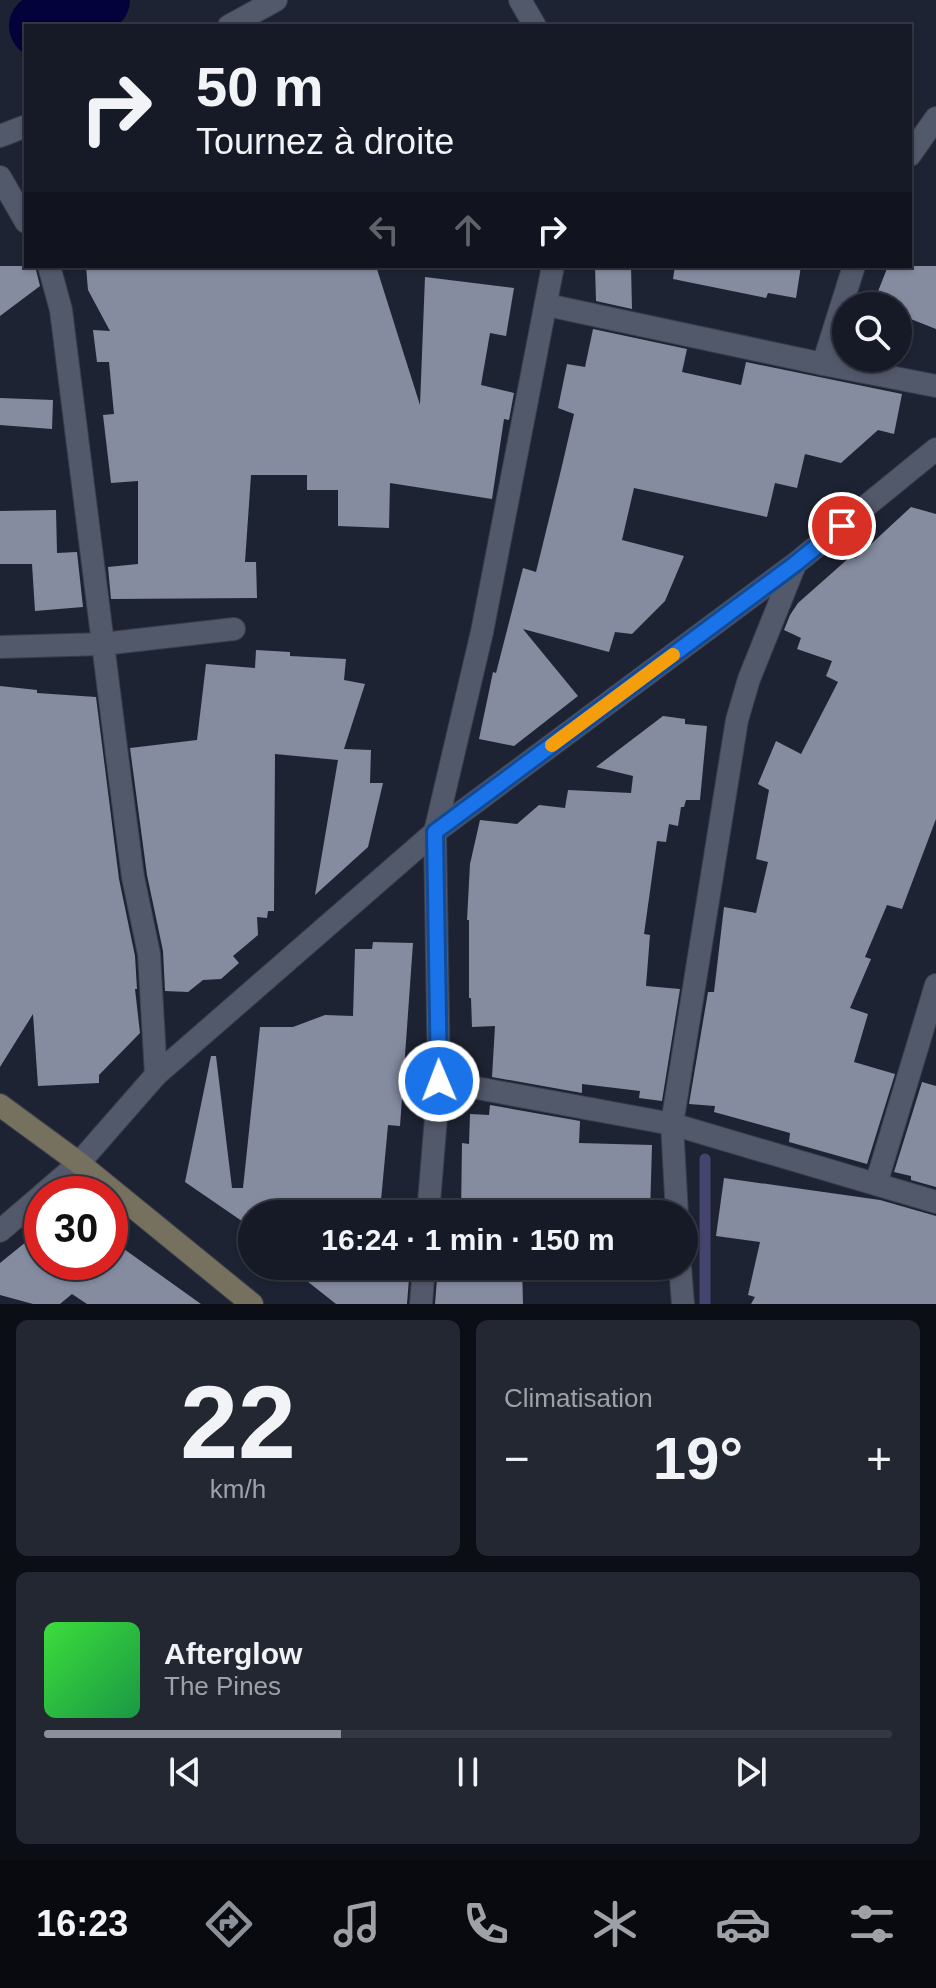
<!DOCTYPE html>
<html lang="fr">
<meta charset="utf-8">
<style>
:root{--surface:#161a26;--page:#232732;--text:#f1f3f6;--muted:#9ea1a7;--line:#353843;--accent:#8c9099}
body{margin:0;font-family:Helvetica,sans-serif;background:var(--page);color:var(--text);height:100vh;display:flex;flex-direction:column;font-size:30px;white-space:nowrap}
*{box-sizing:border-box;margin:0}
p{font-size:26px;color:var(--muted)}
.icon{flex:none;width:44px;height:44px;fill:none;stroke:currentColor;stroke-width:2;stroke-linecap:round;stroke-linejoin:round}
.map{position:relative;height:1304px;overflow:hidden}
.side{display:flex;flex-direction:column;gap:16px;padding:16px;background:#0c0e15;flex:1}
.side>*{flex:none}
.top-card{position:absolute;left:24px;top:24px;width:888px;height:244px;border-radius:0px;box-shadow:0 2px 6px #0004,0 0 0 2px var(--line);background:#161a26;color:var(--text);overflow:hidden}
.tools{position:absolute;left:832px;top:292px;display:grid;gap:16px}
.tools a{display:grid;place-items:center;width:80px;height:80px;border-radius:50%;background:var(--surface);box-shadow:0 2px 6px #0004,0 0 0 2px var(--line);font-size:40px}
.speed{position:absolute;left:24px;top:1176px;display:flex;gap:16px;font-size:40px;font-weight:700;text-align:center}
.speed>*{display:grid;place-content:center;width:104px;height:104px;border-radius:50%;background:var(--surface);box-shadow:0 2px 6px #0004,0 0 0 2px var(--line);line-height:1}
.speed .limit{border:12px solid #d22;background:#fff;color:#111}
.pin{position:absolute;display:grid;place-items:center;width:68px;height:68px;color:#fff;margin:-34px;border:4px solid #fff;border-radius:50%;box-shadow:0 2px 8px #0007}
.me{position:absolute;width:88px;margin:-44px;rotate:359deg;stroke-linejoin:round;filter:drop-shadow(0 0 6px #0008)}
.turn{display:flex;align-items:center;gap:28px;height:168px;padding:0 40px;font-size:36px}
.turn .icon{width:104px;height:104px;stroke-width:2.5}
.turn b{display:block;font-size:56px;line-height:68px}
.lanes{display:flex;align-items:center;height:76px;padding:0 40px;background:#0003;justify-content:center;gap:40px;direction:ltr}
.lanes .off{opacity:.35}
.big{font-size:60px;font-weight:700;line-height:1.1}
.side .card{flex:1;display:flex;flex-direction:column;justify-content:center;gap:12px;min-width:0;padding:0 28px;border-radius:12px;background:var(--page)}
.side .dial{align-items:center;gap:0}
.dial b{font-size:104px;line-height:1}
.song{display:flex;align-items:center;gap:24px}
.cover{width:96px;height:96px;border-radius:12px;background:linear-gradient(135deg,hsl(120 70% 55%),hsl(140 70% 35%))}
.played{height:8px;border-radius:4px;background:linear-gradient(90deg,var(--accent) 35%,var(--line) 35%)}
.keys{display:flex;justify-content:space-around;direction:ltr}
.heat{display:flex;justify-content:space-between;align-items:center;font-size:44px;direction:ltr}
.side .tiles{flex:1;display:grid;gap:16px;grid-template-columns:1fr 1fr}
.card:last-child{grid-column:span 2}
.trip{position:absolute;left:238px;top:1200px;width:460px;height:80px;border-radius:40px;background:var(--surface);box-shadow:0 2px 6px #0004,0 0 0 2px var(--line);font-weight:700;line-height:80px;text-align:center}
.tab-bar{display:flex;height:128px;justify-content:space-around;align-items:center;background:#090a0f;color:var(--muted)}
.tab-bar .icon{width:56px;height:56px}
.tab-bar .on{color:var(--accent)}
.tab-bar b{font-size:36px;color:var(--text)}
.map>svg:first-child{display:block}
</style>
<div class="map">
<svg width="936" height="1304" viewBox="0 0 936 1304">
<rect width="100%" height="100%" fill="#1e2333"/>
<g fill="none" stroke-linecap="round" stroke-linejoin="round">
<path stroke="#44446e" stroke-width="11" d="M 705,1159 L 705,1304"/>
<path stroke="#04023a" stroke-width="64" d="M 41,26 L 98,0"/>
</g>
<g fill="#858ca0">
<path d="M 0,266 L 35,266 L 40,286 L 0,316 Z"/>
<path d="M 86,266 L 376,266 L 420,405 L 425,277 L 514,288 L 506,336 L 490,333 L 481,385 L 514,393 L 509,420 L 504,419 L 492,499 L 390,483 L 389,528 L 338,526 L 338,490 L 307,490 L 307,475 L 251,475 L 245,562 L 256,562 L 257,598 L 111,599 L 108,567 L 138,564 L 138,481 L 111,483 L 103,415 L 114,414 L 109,362 L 97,362 L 93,330 L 110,331 L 88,290 Z"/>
<path d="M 595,266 L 631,266 L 632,309 L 596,301 Z"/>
<path d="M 675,266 L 801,266 L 796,298 L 768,293 L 766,298 L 673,279 Z"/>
<path d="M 888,266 L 936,266 L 936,329 L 898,314 L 898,306 L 878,306 L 873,304 Z"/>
<path d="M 593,329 L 687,349 L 682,372 L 741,385 L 746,362 L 902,394 L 894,434 L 878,430 L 841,463 L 805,454 L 797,488 L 775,483 L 767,517 L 634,488 L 622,540 L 684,556 L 665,601 L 632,634 L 615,632 L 609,652 L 523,629 L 578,696 L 514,746 L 479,739 L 493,672 L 496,673 L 523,568 L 536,572 L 561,470 L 574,414 L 558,408 L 567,364 L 585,367 Z"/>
<path d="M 0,398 L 53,400 L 52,429 L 0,425 Z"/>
<path d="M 911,507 L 936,514 L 936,819 L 902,909 L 887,905 L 865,957 L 871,959 L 850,1008 L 868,1014 L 854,1062 L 895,1074 L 867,1164 L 789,1142 L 790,1133 L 714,1112 L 715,1106 L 689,1104 L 708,992 L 714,992 L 724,907 L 756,913 L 768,862 L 756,859 L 769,790 L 758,784 L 776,741 L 801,754 L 838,682 L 826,676 L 832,661 L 797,649 L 801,638 L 784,630 L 790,615 L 798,603 L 850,557 L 856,558 Z"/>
<path d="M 56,510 L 57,553 L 77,552 L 83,607 L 35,611 L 32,564 L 0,564 L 0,511 Z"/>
<path d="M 256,650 L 290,652 L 290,656 L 346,659 L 344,680 L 365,684 L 344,749 L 371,750 L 370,783 L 383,783 L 368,847 L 315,895 L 338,760 L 275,754 L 274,911 L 268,911 L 267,918 L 257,917 L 258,935 L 233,956 L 239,963 L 221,979 L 203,980 L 188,992 L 165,991 L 163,951 L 147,875 L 130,748 L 197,740 L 206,664 L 255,668 Z"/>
<path d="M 0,686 L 37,690 L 37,693 L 96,697 L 119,879 L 135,956 L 137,989 L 135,989 L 140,1033 L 99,1075 L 99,1083 L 38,1086 L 33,1014 L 0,1067 Z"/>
<path d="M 663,716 L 685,719 L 685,724 L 707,726 L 700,800 L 686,800 L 684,807 L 681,807 L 678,826 L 669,824 L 666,842 L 657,841 L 644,934 L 650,935 L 646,986 L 680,989 L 662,1101 L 639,1098 L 640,1091 L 582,1084 L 582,1093 L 492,1077 L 495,1026 L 472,1027 L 471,998 L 469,998 L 469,920 L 467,920 L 470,864 L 480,820 L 517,824 L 539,805 L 565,808 L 568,790 L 631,793 L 633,776 L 596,767 Z"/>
<path d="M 373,942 L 413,943 L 400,1126 L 388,1125 L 380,1211 L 277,1203 L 277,1214 L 252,1214 L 252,1228 L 185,1182 L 211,1056 L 216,1056 L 232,1188 L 243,1188 L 260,1027 L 293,1027 L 325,1015 L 353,1016 L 355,949 L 372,949 Z"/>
<path d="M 922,1082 L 936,1086 L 936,1187 L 911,1180 L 911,1176 L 894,1172 Z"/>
<path d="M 490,1105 L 580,1121 L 579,1143 L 652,1145 L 650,1214 L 461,1214 L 462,1143 L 469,1144 L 470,1114 L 489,1115 Z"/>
<path d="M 724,1178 L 880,1200 L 936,1216 L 936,1304 L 751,1304 L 755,1297 L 748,1295 L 760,1242 L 716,1236 Z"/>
<path d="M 42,1229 L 42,1262 L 110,1262 L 110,1239 L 201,1304 L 87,1304 L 72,1294 L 60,1304 L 33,1304 L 0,1295 L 0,1263 Z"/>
<path d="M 288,1266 L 410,1266 L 407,1304 L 336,1304 Z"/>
<path d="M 438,1266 L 522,1266 L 523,1304 L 435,1304 Z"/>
</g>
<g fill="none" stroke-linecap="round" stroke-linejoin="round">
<defs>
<g id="minor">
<path d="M 520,0 L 535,26"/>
<path d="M 229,26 L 276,0"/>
<path d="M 0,136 L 26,126"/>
<path d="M 910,155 L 936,118"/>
<path d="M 0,177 L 26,222"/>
<path d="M 49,266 L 61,310 L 120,779 L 133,877 L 149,954 L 156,1075"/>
<path d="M 547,305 L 823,364 L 936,386"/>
<path d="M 823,364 L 854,266"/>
<path d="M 0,647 L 103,644 L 234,629"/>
<path d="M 439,1081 L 672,1124 L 936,1202"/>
<path d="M 876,1184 L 936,985"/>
<path d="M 43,1194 L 79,1163 L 156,1075 L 435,832 L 795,564 L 936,449"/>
<path d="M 428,1214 L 439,1081 L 435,832 L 482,632 L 553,266"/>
<path d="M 677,1214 L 672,1124 L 737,720 L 749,679 L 794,567"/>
<path d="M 0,1231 L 42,1195"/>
<path d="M 680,1266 L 683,1304"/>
<path d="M 421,1304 L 424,1266"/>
</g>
<path id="secondary" d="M 0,1105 L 79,1163 L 252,1304"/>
</defs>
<use href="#minor" stroke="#3a3e4c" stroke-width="24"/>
<use href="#secondary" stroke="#3a3e4c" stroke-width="24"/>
<use href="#minor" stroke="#52596b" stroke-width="22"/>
<use href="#secondary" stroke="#76705f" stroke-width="22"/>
</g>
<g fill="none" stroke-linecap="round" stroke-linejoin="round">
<defs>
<path id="route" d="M 439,1081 L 435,832 L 795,564 L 842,526"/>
</defs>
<use href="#route" stroke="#114b97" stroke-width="20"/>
<use href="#route" stroke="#1a73e8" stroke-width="14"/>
<path stroke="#f59e0b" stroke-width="14" d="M 552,745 L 673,655"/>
</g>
</svg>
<div class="tools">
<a><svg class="icon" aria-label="search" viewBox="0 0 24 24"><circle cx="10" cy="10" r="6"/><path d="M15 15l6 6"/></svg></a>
</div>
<div class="speed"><div class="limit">30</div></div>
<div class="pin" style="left:842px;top:526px;background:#d93025"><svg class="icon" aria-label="arrive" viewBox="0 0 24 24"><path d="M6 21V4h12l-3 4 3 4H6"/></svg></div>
<svg class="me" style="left:439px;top:1081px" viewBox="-20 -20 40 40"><circle r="17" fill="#1a73e8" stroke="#fff" stroke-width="3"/><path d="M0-11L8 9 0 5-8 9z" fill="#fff"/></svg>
<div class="trip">16:24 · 1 min · 150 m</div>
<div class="top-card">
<div class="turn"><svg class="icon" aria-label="right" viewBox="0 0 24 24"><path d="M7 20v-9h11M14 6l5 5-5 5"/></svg><div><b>50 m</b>Tournez à droite</div></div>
<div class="lanes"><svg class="icon off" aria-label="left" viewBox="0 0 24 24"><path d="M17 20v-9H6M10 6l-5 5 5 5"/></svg><svg class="icon off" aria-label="ahead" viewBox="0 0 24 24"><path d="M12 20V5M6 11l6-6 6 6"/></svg><svg class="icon" aria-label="right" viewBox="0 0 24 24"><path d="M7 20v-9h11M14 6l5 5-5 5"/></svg></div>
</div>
</div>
<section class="side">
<div class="tiles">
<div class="card dial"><b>22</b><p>km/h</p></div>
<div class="card"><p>Climatisation</p>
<div class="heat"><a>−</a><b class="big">19°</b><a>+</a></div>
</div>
<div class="card">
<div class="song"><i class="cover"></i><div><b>Afterglow</b><p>The Pines</p></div></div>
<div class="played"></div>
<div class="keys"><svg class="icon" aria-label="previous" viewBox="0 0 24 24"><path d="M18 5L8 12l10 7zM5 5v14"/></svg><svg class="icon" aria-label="pause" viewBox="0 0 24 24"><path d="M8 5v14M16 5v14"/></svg><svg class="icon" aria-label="next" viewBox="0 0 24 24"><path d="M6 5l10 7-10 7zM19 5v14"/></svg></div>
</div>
</div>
</section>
<nav class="tab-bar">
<b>16:23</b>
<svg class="icon on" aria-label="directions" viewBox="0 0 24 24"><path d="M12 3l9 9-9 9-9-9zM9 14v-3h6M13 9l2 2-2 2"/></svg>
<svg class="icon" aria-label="music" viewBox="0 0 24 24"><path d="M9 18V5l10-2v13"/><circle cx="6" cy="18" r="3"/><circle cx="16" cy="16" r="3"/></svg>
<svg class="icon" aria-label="phone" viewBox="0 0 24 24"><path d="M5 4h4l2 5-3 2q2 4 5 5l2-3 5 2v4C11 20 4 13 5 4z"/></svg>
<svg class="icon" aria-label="climate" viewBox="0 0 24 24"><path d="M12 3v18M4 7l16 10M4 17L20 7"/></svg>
<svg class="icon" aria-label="car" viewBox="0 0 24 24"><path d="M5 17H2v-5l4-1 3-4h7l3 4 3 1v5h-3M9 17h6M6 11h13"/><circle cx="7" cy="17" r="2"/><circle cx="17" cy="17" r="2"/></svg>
<svg class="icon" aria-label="filters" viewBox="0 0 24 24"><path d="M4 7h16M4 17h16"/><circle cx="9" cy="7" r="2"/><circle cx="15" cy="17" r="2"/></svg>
</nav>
